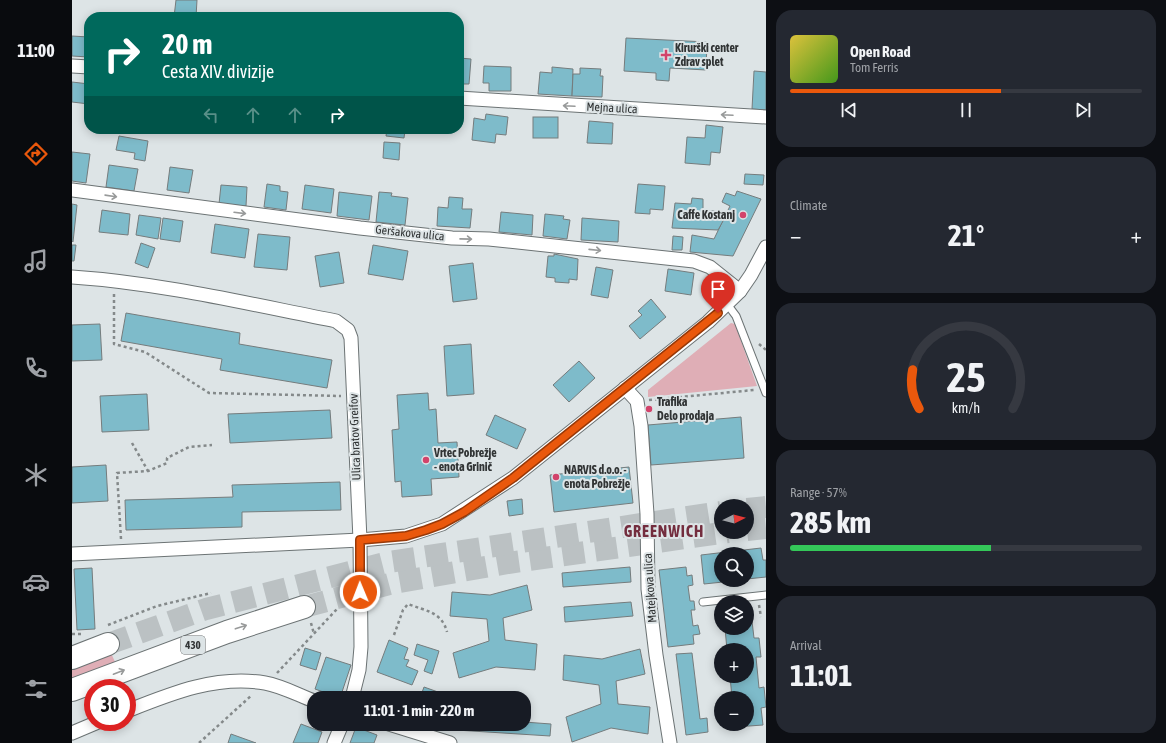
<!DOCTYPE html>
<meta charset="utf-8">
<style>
:root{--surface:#171b24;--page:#242831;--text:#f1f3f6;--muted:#9ea1a6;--line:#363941;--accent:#ea580c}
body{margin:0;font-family:"Asap Condensed",sans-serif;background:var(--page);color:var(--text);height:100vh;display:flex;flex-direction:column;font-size:15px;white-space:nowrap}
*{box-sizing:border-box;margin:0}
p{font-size:13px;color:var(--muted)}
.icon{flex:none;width:22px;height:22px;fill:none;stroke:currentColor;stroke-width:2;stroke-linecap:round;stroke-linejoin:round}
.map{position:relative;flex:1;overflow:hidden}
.side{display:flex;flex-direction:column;gap:10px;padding:10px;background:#0d0f14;width:400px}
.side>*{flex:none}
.guide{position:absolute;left:12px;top:12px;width:380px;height:122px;border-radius:16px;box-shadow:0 2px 10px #0003;background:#00695c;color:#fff;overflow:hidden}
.needle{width:26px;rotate:84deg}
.controls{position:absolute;left:642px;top:499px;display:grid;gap:8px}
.controls a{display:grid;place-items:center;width:40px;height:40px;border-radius:50%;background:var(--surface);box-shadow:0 2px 10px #0003;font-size:20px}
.speed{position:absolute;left:12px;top:679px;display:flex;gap:8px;font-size:20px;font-weight:700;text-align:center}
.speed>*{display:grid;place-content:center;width:52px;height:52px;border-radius:50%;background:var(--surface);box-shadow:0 2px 10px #0003;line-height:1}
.speed .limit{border:6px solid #d22;background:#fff;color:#111}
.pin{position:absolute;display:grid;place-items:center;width:34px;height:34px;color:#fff;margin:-41px -17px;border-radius:50% 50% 50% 0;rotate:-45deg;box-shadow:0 0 4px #0007}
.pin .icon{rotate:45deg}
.me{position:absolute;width:44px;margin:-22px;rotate:359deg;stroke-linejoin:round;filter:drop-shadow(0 0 3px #0008)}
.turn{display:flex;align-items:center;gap:14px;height:84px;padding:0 12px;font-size:18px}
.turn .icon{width:52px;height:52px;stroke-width:2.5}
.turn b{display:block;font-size:28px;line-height:34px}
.lanes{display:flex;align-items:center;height:38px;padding:0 12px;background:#0003;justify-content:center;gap:20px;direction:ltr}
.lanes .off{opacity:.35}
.big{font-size:30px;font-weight:700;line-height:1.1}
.side .card{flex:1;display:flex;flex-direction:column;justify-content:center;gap:6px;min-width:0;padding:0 14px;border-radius:16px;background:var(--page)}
.side .dial{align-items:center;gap:0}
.dial svg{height:104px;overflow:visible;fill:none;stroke:var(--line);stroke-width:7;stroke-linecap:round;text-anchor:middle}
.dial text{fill:var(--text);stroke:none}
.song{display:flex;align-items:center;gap:12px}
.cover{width:48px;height:48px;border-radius:6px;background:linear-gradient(135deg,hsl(50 70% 55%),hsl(100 70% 35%))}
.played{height:4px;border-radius:2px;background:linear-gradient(90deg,var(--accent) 60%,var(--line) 60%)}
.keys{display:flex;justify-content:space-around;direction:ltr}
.heat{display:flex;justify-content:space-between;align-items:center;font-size:22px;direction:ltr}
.charge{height:6px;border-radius:3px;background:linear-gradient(90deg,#34c759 57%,var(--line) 0)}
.trip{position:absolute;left:235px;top:691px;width:224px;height:40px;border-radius:16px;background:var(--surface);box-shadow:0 2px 10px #0003;font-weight:700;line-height:40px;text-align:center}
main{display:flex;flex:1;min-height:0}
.dock{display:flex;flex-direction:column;width:72px;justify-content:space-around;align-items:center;background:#090b0e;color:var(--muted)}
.dock .icon{width:28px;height:28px}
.dock .current{color:var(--accent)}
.dock b{font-size:18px;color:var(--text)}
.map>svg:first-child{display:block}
</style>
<main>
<nav class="dock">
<b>11:00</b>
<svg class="icon current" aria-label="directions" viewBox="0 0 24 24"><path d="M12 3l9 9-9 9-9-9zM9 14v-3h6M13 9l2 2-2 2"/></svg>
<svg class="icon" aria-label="music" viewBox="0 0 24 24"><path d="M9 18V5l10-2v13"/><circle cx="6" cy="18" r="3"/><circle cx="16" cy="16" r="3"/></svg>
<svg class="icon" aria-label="phone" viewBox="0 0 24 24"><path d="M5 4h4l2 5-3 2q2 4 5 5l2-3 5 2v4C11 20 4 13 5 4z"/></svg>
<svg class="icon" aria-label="climate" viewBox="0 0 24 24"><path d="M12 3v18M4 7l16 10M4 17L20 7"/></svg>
<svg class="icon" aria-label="car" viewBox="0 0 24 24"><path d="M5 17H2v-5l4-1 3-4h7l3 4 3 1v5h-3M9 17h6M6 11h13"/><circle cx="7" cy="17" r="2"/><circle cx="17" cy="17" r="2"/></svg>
<svg class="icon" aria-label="filters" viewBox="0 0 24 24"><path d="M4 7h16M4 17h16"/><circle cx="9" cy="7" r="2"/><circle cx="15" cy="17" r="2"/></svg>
</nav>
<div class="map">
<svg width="694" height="743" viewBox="0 0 694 743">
<rect width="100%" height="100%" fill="#dde4e6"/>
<g fill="#dfaeb6">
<path d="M 659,323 L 663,324 L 685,386 L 576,397 L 576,390 Z"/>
<path d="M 38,651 L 44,664 L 0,679 L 0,666 Z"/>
</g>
<g fill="#7ebbca" stroke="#757c7d">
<path d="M 104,0 L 125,0 L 124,17 L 102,17 Z"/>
<path d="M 0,36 L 17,37 L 17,57 L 0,56 Z"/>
<path d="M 554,38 L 635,42 L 634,70 L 598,68 L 597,81 L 584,80 L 584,73 L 552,71 Z"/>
<path d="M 387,58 L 399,59 L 397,84 L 387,84 Z"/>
<path d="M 412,66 L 439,67 L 439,91 L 417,91 L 417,83 L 411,83 Z"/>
<path d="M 480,67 L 501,69 L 500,96 L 466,94 L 468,72 L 480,73 Z"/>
<path d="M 508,68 L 529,69 L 528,76 L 531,76 L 530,97 L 500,96 L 501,74 L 508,74 Z"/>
<path d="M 682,71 L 694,72 L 694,110 L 680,109 Z"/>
<path d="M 0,82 L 17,84 L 17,104 L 0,102 Z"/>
<path d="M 414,114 L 436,117 L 434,135 L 424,134 L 423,143 L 400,140 L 402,118 L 413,120 Z"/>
<rect x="461" y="117" width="25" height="21"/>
<path d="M 517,121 L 541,123 L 540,144 L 515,143 Z"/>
<path d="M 634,125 L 651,127 L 648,153 L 639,152 L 638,165 L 613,163 L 615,137 L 633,138 Z"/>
<path d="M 315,129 L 333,130 L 332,138 L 314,136 Z"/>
<path d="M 47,136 L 76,141 L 73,161 L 62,159 L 63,153 L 44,150 Z"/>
<path d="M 312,142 L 328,143 L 327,160 L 311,158 Z"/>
<path d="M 0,152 L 18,154 L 14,183 L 0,181 Z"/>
<path d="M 37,165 L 66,169 L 62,191 L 34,187 Z"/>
<path d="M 98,167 L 121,170 L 117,193 L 95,190 Z"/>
<path d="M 673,174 L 692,175 L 691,185 L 672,184 Z"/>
<path d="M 195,184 L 208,186 L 208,191 L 216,192 L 214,210 L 192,207 Z"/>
<path d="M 566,184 L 593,186 L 591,210 L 578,209 L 578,214 L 563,213 Z"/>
<path d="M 149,185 L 175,187 L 174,206 L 147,204 Z"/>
<path d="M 233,185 L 262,189 L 259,213 L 230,209 Z"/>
<path d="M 665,191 L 689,199 L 661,256 L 618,252 L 620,235 L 642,239 L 658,206 L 650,202 L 654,193 L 663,196 Z"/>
<path d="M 267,192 L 300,196 L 297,220 L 265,216 Z"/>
<path d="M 307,192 L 320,193 L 319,196 L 336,198 L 333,225 L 304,222 Z"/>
<path d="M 377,197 L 391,198 L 390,209 L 400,209 L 398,228 L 365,226 L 366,207 L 376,208 Z"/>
<path d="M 620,198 L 631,199 L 631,210 L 656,212 L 646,230 L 600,228 L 603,203 L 619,204 Z"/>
<path d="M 0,204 L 5,205 L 1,242 L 0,241 Z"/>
<path d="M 30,210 L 58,214 L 56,235 L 27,232 Z"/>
<path d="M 429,212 L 461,215 L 460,235 L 427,232 Z"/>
<path d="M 473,214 L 492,216 L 491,219 L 498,220 L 495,239 L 471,236 Z"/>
<path d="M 67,215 L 89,218 L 86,239 L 64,235 Z"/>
<path d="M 91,218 L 111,221 L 108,242 L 88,239 Z"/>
<path d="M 510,218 L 547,221 L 546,242 L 509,240 Z"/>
<path d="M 143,224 L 177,229 L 173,258 L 139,253 Z"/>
<path d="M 186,234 L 218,237 L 215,270 L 182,267 Z"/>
<path d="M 601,236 L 611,237 L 610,250 L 600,250 Z"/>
<path d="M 69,243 L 83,248 L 76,268 L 63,263 Z"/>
<path d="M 0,245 L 4,245 L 2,261 L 0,261 Z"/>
<path d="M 301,245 L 336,251 L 331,280 L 296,274 Z"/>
<path d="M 267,252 L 272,283 L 248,287 L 243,256 Z"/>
<path d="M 482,254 L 506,259 L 505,280 L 497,279 L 497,283 L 483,282 L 483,278 L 474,277 L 476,256 L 482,256 Z"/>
<path d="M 401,263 L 405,299 L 381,302 L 377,266 Z"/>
<path d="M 524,267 L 541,270 L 536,298 L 519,295 Z"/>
<path d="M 596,269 L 622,273 L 619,295 L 593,291 Z"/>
<path d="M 579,299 L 594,317 L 568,339 L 557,326 L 570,315 L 566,311 Z"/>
<path d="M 54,313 L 168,333 L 167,344 L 260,360 L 255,388 L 148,370 L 150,359 L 49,341 Z"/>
<path d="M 28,324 L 30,360 L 0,361 L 0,325 Z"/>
<path d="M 399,344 L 402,394 L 375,396 L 372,346 Z"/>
<path d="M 507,361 L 523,378 L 497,402 L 481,385 Z"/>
<path d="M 356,393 L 357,410 L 364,409 L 366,443 L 385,442 L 387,477 L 359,479 L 360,495 L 330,497 L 329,481 L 323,482 L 320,430 L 327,429 L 325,395 Z"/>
<path d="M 75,394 L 77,430 L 30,432 L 28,396 Z"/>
<path d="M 258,410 L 260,438 L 158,443 L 156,414 Z"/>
<path d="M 423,415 L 454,429 L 445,449 L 414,435 Z"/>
<path d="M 669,417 L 672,458 L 579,465 L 576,425 Z"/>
<path d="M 34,465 L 36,501 L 0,503 L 0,467 Z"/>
<path d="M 557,467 L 561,503 L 482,512 L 478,475 Z"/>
<path d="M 268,482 L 269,510 L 170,512 L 170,527 L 54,530 L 53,500 L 161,497 L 160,485 Z"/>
<path d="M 450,499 L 451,514 L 437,516 L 435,501 Z"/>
<path d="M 689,548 L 691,560 L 694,560 L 694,577 L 675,579 L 675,554 L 649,554 L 649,580 L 670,580 L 632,584 L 629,555 Z"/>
<path d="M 558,567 L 559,582 L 491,587 L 490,573 Z"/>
<path d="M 614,567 L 615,576 L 620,575 L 621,585 L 616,586 L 618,601 L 622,601 L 623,610 L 619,610 L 621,626 L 626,625 L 628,634 L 621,635 L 622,644 L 596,647 L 587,570 Z"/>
<path d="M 20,568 L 23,629 L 5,630 L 2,569 Z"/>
<path d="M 455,585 L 460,610 L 431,618 L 433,640 L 465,644 L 463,670 L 424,667 L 387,678 L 381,653 L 417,641 L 415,619 L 378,616 L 380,592 L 418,595 Z"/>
<path d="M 559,602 L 561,616 L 493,622 L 492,607 Z"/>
<path d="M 675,621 L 680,621 L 682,638 L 687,638 L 689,657 L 684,657 L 687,688 L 692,687 L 694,707 L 689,708 L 691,725 L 663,727 L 662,724 L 675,724 L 675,698 L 660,698 L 658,676 L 675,676 L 675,650 L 655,650 L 653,628 L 675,628 Z"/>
<path d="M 317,640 L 336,648 L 332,659 L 337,660 L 334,666 L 346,671 L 340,685 L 305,672 Z"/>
<path d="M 345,644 L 367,651 L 360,674 L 352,671 L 356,660 L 342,655 Z"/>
<path d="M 233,648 L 249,653 L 244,670 L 228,665 Z"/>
<path d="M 568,649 L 573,674 L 544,681 L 546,704 L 578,707 L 576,734 L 539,728 L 500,742 L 494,717 L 529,704 L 527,685 L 491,680 L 492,655 L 530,659 Z"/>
<path d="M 620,653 L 628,719 L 635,718 L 636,732 L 614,735 L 604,654 Z"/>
<path d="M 254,657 L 279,665 L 268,698 L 243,689 Z"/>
<path d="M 352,687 L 380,697 L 380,698 L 348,698 Z"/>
<path d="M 452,722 L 479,724 L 478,736 L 384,730 L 384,724 L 452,724 Z"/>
<path d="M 229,724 L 250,732 L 246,743 L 221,743 Z"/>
<path d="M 355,724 L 366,724 L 365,728 Z"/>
<path d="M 284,727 L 305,735 L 302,743 L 278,743 Z"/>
<path d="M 159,734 L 184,743 L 156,743 Z"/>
</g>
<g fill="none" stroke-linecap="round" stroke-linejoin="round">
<g stroke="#bbc1c3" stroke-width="22" stroke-dasharray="22 11" stroke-linecap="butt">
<path d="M 675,509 L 694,507"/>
<path d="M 675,530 L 694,528"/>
<path d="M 232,607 L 321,583 L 436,563 L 656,532"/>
<path d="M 36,644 L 134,609 L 317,562 L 649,512"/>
</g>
<defs>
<g id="lane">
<path d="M 655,304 L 664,316 L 694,393"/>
<path d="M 631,602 L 694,595"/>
</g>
<g id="street">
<path d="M 0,66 L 17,67"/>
<path d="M 387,98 L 694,117"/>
<path d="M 0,190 L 288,228 L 380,238 L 417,239 L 622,261 L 638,267 L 668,291"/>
<path d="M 0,277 C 89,283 177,304 264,321 L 276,330 L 279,338 L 288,540 L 289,647 L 287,670 L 280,698"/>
<path d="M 553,388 L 565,401 L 569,426 L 575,514 L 576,589 L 584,655 L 598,743"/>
<path d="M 0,554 L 288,540 L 334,536 L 370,524 L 441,478 L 636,322 L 668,291 L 679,275 L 694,247"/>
<path d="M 55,711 C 100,693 144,675 193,683 C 210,686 226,695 242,701"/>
<path d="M 317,724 L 378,743"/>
<path d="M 0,733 L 26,722"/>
<path d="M 262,743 L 270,724"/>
</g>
<g id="highway">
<path d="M 0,658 L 36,644"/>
<path d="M 0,690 L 155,632 L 232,607"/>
</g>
</defs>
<use href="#lane" stroke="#6c7374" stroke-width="9"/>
<use href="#street" stroke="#6c7374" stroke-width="15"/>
<use href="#highway" stroke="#6c7374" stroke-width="24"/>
<g stroke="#84898a" stroke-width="2.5" stroke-dasharray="3 3" stroke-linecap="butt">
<path d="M 42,294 L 42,344 L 73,352 L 137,393 L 269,396"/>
<path d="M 687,344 L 694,350"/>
<path d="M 577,400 L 682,390"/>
<path d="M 60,443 L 76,471"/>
<path d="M 49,539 L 45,473 L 76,471 L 95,463 L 95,458 L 117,447 L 140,445"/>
<path d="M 687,605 L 689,617"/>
<path d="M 239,623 L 242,634"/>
<path d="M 36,625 L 85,606 L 139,593"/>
<path d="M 0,634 L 9,634"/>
<path d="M 322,635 L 331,610 L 336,604 C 354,611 370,612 375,632"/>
<path d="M 205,673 L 265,609"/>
<path d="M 127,743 L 180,695"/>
</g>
<use href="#lane" stroke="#fff" stroke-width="7"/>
<use href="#street" stroke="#fff" stroke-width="13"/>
<use href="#highway" stroke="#fff" stroke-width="22"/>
</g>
<defs><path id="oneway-shaft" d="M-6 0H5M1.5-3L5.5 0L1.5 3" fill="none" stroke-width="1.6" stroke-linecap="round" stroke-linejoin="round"/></defs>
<g stroke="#989a9a">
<use href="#oneway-shaft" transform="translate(497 106) rotate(-177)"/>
<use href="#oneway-shaft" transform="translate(655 115) rotate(-177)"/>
<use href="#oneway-shaft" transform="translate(39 196) rotate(8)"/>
<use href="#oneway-shaft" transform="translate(168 213) rotate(7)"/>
<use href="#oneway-shaft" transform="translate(394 239) rotate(1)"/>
<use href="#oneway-shaft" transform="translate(523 250) rotate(6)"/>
<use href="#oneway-shaft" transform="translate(169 627) rotate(-18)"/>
<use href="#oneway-shaft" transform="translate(47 672) rotate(-21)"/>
</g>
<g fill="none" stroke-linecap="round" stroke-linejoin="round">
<defs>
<path id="route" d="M 288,592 L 288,540 L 334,536 L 354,530 L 370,524 L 392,512 L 441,478 L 646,313"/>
</defs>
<use href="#route" stroke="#983908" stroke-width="10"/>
<use href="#route" stroke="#ea580c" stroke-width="7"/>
</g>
<g fill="#d2436b" stroke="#dde4e6" stroke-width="1.5">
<path d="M592 49h4v4h4v4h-4v4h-4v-4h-4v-4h4z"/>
<circle cx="671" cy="215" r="4"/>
<circle cx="577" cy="409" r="4"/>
<circle cx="354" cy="460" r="4"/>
<circle cx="484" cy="477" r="4"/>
</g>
<g text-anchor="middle" stroke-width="4" stroke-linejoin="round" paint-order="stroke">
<rect fill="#dde4e6" stroke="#65696a" stroke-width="1" x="109" y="636" width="24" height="18" rx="3"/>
<g font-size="11" font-weight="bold" fill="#313435">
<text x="121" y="649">430</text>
</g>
<g font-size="12" font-weight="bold" fill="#313435" stroke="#dde4e6" text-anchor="start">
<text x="603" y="52">Kirurški center<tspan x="603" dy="14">Zdrav splet</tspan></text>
<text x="663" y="219" text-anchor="end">Caffe Kostanj</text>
<text x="585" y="406">Trafika<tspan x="585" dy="14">Delo prodaja</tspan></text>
<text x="362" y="457">Vrtec Pobrežje<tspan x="362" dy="14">- enota Grinič</tspan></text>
<text x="492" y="474">NARVIS d.o.o. -<tspan x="492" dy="14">enota Pobrežje</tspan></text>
</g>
<g font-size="12" fill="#313435" stroke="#dde4e6">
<text transform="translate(540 108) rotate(3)" y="4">Mejna ulica</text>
<text transform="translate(338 233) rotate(6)" y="4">Geršakova ulica</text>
<text transform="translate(283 437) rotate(-92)" y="4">Ulica bratov Greifov</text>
<text transform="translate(578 588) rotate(-94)" y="4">Matejkova ulica</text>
</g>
<g font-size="16" font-weight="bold" letter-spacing="1" fill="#732d3e" stroke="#dde4e6">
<text x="592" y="537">GREENWICH</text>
</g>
</g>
</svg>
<div class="controls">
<a><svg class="needle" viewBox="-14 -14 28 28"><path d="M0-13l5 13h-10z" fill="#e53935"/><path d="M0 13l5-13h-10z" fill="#9ea1a6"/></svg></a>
<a><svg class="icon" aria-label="search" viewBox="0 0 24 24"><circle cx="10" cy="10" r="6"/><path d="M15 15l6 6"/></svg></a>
<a><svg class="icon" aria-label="layers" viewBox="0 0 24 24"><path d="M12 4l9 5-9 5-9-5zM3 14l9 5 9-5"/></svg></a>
<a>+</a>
<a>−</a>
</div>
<div class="speed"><div class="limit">30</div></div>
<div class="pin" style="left:646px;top:313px;background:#d93025"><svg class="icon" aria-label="arrive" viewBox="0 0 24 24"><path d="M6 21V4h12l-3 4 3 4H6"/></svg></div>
<svg class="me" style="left:288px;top:592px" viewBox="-20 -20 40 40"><circle r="17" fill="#ea580c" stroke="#fff" stroke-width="3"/><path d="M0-11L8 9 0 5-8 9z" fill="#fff"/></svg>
<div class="trip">11:01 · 1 min · 220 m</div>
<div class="guide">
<div class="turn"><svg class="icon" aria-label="right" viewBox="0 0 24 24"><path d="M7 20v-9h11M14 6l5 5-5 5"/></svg><div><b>20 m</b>Cesta XIV. divizije</div></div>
<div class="lanes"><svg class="icon off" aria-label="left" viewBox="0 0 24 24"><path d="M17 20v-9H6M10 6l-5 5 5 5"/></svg><svg class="icon off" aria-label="ahead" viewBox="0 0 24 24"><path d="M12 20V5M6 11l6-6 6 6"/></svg><svg class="icon off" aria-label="ahead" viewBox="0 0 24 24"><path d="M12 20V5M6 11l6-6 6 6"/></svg><svg class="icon" aria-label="right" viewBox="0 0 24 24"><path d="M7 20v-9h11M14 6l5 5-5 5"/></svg></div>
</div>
</div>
<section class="side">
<div class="card">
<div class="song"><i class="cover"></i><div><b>Open Road</b><p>Tom Ferris</p></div></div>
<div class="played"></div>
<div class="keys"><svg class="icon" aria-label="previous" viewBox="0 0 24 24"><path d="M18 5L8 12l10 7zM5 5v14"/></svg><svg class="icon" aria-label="pause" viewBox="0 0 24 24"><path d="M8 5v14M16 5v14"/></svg><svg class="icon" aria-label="next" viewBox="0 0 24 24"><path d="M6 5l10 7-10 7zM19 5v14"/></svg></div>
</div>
<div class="card"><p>Climate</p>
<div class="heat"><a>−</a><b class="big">21°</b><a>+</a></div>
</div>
<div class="card dial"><svg viewBox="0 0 100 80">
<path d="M14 69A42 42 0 1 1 86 69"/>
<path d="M14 69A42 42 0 0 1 9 39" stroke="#ea580c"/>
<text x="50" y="56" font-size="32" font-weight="700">25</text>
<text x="50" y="72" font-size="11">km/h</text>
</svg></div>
<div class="card"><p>Range · 57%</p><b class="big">285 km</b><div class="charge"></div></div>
<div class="card"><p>Arrival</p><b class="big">11:01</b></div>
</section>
</main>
